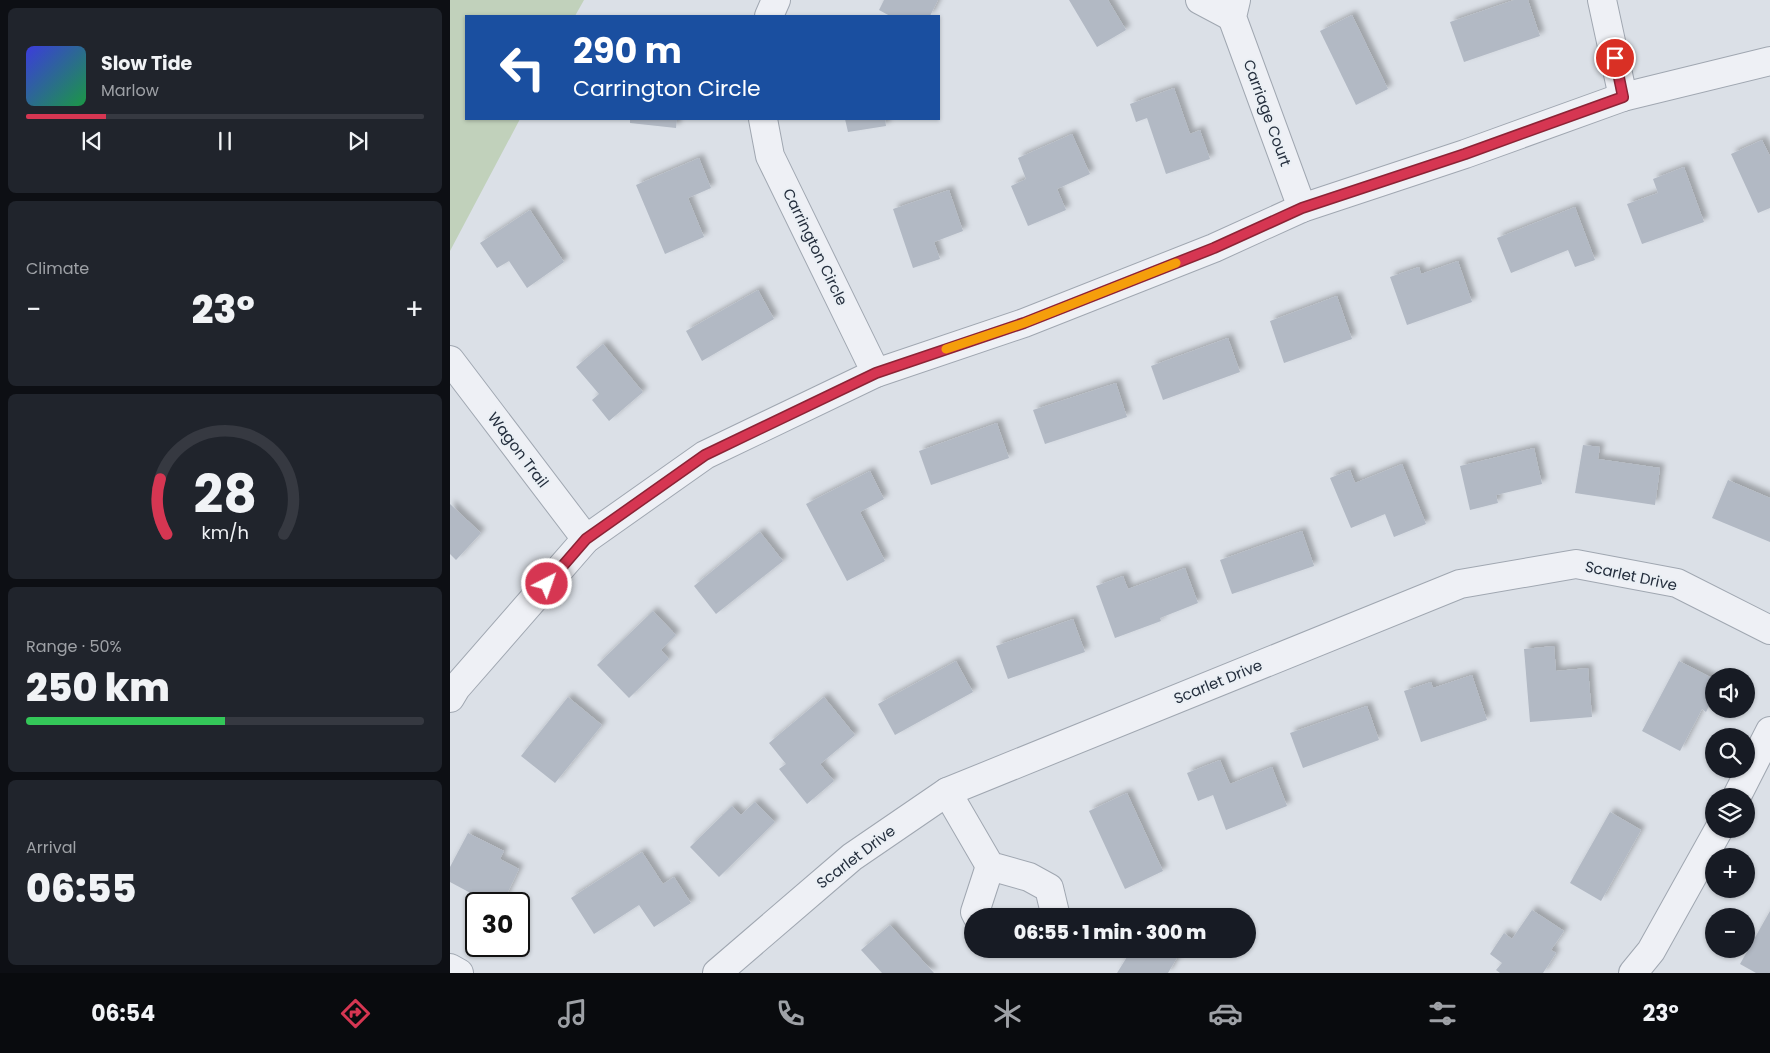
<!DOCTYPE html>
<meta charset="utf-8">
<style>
:root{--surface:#171b24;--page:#20242c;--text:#f1f3f6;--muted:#9ea1a6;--line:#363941;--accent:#d63652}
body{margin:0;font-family:Poppins,sans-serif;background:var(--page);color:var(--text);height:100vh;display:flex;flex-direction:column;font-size:19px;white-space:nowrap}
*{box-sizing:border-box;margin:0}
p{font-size:16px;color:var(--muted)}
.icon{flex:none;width:28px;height:28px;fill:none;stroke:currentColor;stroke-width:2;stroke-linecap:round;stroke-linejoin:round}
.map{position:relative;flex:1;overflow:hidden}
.side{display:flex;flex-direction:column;gap:8px;padding:8px;background:#0d0f14;width:450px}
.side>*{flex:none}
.hud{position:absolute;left:15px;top:15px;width:475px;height:105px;border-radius:0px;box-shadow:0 1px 4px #0004;background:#1a4fa0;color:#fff;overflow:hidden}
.controls{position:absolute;left:1255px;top:668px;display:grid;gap:10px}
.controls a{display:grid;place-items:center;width:50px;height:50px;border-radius:50%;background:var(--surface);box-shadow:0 1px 4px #0004;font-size:25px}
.speed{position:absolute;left:15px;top:892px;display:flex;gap:10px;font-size:25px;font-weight:700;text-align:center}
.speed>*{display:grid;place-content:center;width:65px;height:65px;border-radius:50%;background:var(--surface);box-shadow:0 1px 4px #0004;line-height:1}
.speed .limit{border:2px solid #111;border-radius:8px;background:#fff;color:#111}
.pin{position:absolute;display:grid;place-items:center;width:42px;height:42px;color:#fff;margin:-21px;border:2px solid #fff;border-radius:50%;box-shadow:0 1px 5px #0007}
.me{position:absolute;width:55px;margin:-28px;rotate:41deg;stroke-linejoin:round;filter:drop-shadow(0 0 4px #0008)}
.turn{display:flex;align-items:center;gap:18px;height:105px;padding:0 25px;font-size:22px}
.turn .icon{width:65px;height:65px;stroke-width:2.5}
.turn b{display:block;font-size:35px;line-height:42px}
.big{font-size:38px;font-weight:800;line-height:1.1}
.side .widget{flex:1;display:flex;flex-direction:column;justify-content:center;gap:8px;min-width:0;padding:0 18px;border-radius:8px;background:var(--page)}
.side .dial{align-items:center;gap:0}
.dial svg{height:130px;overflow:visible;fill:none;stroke:var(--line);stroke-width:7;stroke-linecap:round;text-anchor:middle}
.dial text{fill:var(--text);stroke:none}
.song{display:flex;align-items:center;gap:15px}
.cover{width:60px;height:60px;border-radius:8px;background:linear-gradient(135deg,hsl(240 70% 55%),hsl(140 70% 35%))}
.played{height:5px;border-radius:2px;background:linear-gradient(90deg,var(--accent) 20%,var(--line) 20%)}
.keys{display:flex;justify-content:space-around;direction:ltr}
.heat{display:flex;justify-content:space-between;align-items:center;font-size:28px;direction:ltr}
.charge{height:8px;border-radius:4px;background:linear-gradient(90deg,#34c759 50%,var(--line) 0)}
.trip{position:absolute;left:514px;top:908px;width:292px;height:50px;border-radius:25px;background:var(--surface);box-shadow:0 1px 4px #0004;font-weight:800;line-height:50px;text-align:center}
.dock{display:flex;height:80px;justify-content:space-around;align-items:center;background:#090b0e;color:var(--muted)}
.dock .icon{width:35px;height:35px}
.dock .current{color:var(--accent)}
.dock b{font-size:22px;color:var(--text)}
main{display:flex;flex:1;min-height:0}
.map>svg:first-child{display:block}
</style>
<main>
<section class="side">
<div class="widget">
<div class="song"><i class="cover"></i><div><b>Slow Tide</b><p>Marlow</p></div></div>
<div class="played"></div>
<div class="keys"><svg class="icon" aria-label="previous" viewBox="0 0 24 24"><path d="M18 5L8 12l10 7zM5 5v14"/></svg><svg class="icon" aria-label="pause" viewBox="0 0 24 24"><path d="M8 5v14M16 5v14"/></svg><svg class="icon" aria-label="next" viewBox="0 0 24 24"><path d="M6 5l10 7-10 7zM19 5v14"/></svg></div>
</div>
<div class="widget"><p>Climate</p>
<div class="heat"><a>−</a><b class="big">23°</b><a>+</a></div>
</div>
<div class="widget dial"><svg viewBox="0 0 100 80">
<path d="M14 69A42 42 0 1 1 86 69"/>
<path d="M14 69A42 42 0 0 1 10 35" stroke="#d63652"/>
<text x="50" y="56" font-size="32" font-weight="700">28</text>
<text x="50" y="72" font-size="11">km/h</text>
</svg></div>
<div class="widget"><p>Range · 50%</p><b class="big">250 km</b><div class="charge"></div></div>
<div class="widget"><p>Arrival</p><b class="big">06:55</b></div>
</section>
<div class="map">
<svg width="1320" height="973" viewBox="0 0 1320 973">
<defs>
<filter id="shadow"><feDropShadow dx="4.5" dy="-4.5" stdDeviation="2.5" flood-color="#0004"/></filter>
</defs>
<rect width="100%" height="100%" fill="#dbe0e7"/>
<path fill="#c1d1bb" d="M 0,0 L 134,0 L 125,16 L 16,16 L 16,119 L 70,119 L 0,251 Z"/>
<g fill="#b2b9c4" filter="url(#shadow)">
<path d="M 434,0 L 488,0 L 480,16 L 440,16 L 429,10 Z"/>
<path d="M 619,0 L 658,0 L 676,30 L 647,47 Z"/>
<path d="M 1064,0 L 1078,0 L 1090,36 L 1014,62 L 1000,22 Z"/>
<path d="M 902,15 L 938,89 L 906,105 L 870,31 Z"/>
<path d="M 724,88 L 740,134 L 750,130 L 760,159 L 716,174 L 697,118 L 686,122 L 680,104 Z"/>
<path d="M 180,119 L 227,119 L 226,128 L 180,123 Z"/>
<path d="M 395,119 L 435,119 L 436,126 L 398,132 Z"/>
<path d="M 622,134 L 640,174 L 607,189 L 616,210 L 578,226 L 561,186 L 576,179 L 568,158 Z"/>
<path d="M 1312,140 L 1320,156 L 1320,208 L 1308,213 L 1281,154 Z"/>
<path d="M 249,158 L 261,188 L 238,198 L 254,237 L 215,254 L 186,185 Z"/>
<path d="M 1234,167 L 1254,222 L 1192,244 L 1177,204 L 1208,193 L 1203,179 Z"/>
<path d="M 499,190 L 513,231 L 484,242 L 490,259 L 463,268 L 443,209 Z"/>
<path d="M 1125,207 L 1145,260 L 1125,267 L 1118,250 L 1061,273 L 1047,238 Z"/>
<path d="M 80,210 L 114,262 L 77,288 L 59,261 L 47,268 L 30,243 Z"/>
<path d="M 1008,261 L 1022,302 L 957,325 L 940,277 L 969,267 L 971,274 Z"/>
<path d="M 308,290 L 324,319 L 252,361 L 236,331 Z"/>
<path d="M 887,296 L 902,339 L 834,363 L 820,321 Z"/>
<path d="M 778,338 L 790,372 L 713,400 L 701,366 Z"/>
<path d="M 153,344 L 193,392 L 159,421 L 142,400 L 149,394 L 126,367 Z"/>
<path d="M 666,383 L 677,417 L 595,444 L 583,410 Z"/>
<path d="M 547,423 L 559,458 L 481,485 L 469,451 Z"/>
<path d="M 1133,445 L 1150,447 L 1148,459 L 1210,468 L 1205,505 L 1125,493 Z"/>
<path d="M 1084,448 L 1092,484 L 1046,495 L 1048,503 L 1020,510 L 1010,466 Z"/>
<path d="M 952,464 L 976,524 L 944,537 L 935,514 L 901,528 L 880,478 L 900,470 L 905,483 Z"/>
<path d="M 420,471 L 434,499 L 410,512 L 435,561 L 397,581 L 356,504 Z"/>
<path d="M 1278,480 L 1320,498 L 1320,542 L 1262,518 Z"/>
<path d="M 0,504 L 31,533 L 6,560 L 0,554 Z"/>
<path d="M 852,531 L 864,566 L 782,594 L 770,560 Z"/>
<path d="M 310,532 L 333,561 L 266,614 L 244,586 Z"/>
<path d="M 735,568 L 748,603 L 710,618 L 711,621 L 665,638 L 646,586 L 673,576 L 678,589 Z"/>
<path d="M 203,611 L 226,635 L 211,650 L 219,659 L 179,698 L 147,665 Z"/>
<path d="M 623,619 L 635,652 L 558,679 L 546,646 Z"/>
<path d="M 1104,646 L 1106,671 L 1138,668 L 1142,717 L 1080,722 L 1074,649 Z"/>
<path d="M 506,661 L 523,692 L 445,735 L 428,704 Z"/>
<path d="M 1229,661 L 1264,679 L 1264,696 L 1256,712 L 1252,709 L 1230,751 L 1192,731 Z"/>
<path d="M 1022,675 L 1037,720 L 971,742 L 954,691 L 981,682 L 983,688 Z"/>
<path d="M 118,697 L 152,725 L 105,783 L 71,756 Z"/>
<path d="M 374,697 L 405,735 L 370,764 L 384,781 L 357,804 L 329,769 L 336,764 L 319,743 Z"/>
<path d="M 917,706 L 929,740 L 853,768 L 840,733 Z"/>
<path d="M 770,760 L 780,784 L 822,767 L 837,806 L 776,830 L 763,795 L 748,801 L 737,773 Z"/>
<path d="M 677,793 L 713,871 L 675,889 L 639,811 Z"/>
<path d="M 305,802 L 325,822 L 269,877 L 240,847 L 282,806 L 291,815 Z"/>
<path d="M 1160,812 L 1191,830 L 1151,901 L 1120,883 Z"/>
<path d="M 18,833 L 54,851 L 50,859 L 69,869 L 52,904 L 41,904 L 0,882 L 0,867 Z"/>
<path d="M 192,852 L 213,884 L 224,877 L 241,903 L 204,927 L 189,905 L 144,934 L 121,898 Z"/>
<path d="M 1082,910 L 1114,931 L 1101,950 L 1106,953 L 1093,973 L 1050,973 L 1046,970 L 1052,963 L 1040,954 L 1054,933 L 1062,939 Z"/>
<path d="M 1320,911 L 1320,973 L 1306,973 L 1290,964 Z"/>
<path d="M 440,925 L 484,973 L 432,973 L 411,950 Z"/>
<path d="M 682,949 L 716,949 L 728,956 L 718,973 L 667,973 Z"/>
</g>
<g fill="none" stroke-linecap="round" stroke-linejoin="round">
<defs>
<g id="minor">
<path d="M 750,0 L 782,17"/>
<path d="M 786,0 L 782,17 L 852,208"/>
<path d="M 1152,0 L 1173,97"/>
<path d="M 319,16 L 326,0"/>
<path d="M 313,119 L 320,156 L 426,373"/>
<path d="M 0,360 L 136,539"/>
<path d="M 0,698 L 6,688 L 136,539 L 255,455 L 426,373 L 574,323 L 764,248 L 852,208 L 1015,154 L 1173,97 L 1320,61"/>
<path d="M 497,792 L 540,866 L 579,877 L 599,888 L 605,913 L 603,916"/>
<path d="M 1287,796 L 1320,731"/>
<path d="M 527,916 L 525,912 L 540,866"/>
<path d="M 0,968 L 9,973"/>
<path d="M 267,973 L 402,857 L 497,792 L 1010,584 L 1126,564 L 1227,583 L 1320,630"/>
<path d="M 1183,973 L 1201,951 L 1269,829"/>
</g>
</defs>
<use href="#minor" stroke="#a0a7b1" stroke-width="30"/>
<use href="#minor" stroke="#eef0f5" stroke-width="28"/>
</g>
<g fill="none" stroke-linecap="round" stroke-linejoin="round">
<defs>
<path id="route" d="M 97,584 L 136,539 L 255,455 L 426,373 L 574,323 L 764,248 L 852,208 L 1015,154 L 1173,97 L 1165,58"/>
</defs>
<use href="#route" stroke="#8b2335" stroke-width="12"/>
<use href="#route" stroke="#d63652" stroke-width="9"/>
<path stroke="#f59e0b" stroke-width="9" d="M 496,349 L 574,323 L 726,263"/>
</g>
<g text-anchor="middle" stroke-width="4" stroke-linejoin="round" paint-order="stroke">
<g font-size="15" fill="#242e3d" stroke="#eaeff4">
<text transform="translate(817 113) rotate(70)" y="5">Carriage Court</text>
<text transform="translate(365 247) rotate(64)" y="5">Carrington Circle</text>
<text transform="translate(68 450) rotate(53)" y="5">Wagon Trail</text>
<text transform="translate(1181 576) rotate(12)" y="5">Scarlet Drive</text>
<text transform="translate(768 682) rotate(-22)" y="5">Scarlet Drive</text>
<text transform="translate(406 857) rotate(-37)" y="5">Scarlet Drive</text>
</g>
</g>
</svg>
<div class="controls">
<a><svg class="icon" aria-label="sound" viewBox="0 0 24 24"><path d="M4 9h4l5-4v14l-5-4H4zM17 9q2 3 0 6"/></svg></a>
<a><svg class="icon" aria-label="search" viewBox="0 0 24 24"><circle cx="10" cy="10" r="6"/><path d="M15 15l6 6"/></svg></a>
<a><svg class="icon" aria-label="layers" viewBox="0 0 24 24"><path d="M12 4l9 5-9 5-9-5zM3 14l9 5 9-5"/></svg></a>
<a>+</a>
<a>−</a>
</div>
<div class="speed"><div class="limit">30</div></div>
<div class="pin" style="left:1165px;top:58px;background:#d93025"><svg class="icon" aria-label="arrive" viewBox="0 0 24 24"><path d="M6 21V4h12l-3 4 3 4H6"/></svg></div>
<svg class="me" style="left:97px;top:584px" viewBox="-20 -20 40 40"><circle r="17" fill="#d63652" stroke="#fff" stroke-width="3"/><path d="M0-11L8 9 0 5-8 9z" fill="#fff"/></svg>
<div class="trip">06:55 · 1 min · 300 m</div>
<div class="hud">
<div class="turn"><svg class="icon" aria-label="left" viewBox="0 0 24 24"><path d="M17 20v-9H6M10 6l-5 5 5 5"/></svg><div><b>290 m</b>Carrington Circle</div></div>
</div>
</div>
</main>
<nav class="dock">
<b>06:54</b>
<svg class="icon current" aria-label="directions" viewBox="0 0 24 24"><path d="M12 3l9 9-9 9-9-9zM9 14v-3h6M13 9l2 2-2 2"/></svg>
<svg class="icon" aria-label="music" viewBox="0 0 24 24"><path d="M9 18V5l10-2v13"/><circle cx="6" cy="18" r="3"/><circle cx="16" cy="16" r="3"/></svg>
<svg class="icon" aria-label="phone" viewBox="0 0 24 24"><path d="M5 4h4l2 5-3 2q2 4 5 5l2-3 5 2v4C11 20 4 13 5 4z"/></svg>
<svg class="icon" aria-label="climate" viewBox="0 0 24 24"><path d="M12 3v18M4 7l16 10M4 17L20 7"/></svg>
<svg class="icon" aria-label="car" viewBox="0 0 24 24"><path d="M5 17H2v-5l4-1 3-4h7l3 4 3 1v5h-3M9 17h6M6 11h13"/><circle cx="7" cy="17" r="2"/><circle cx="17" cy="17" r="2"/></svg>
<svg class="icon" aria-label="filters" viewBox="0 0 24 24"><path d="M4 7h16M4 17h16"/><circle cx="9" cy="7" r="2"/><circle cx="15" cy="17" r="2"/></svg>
<b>23°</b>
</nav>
